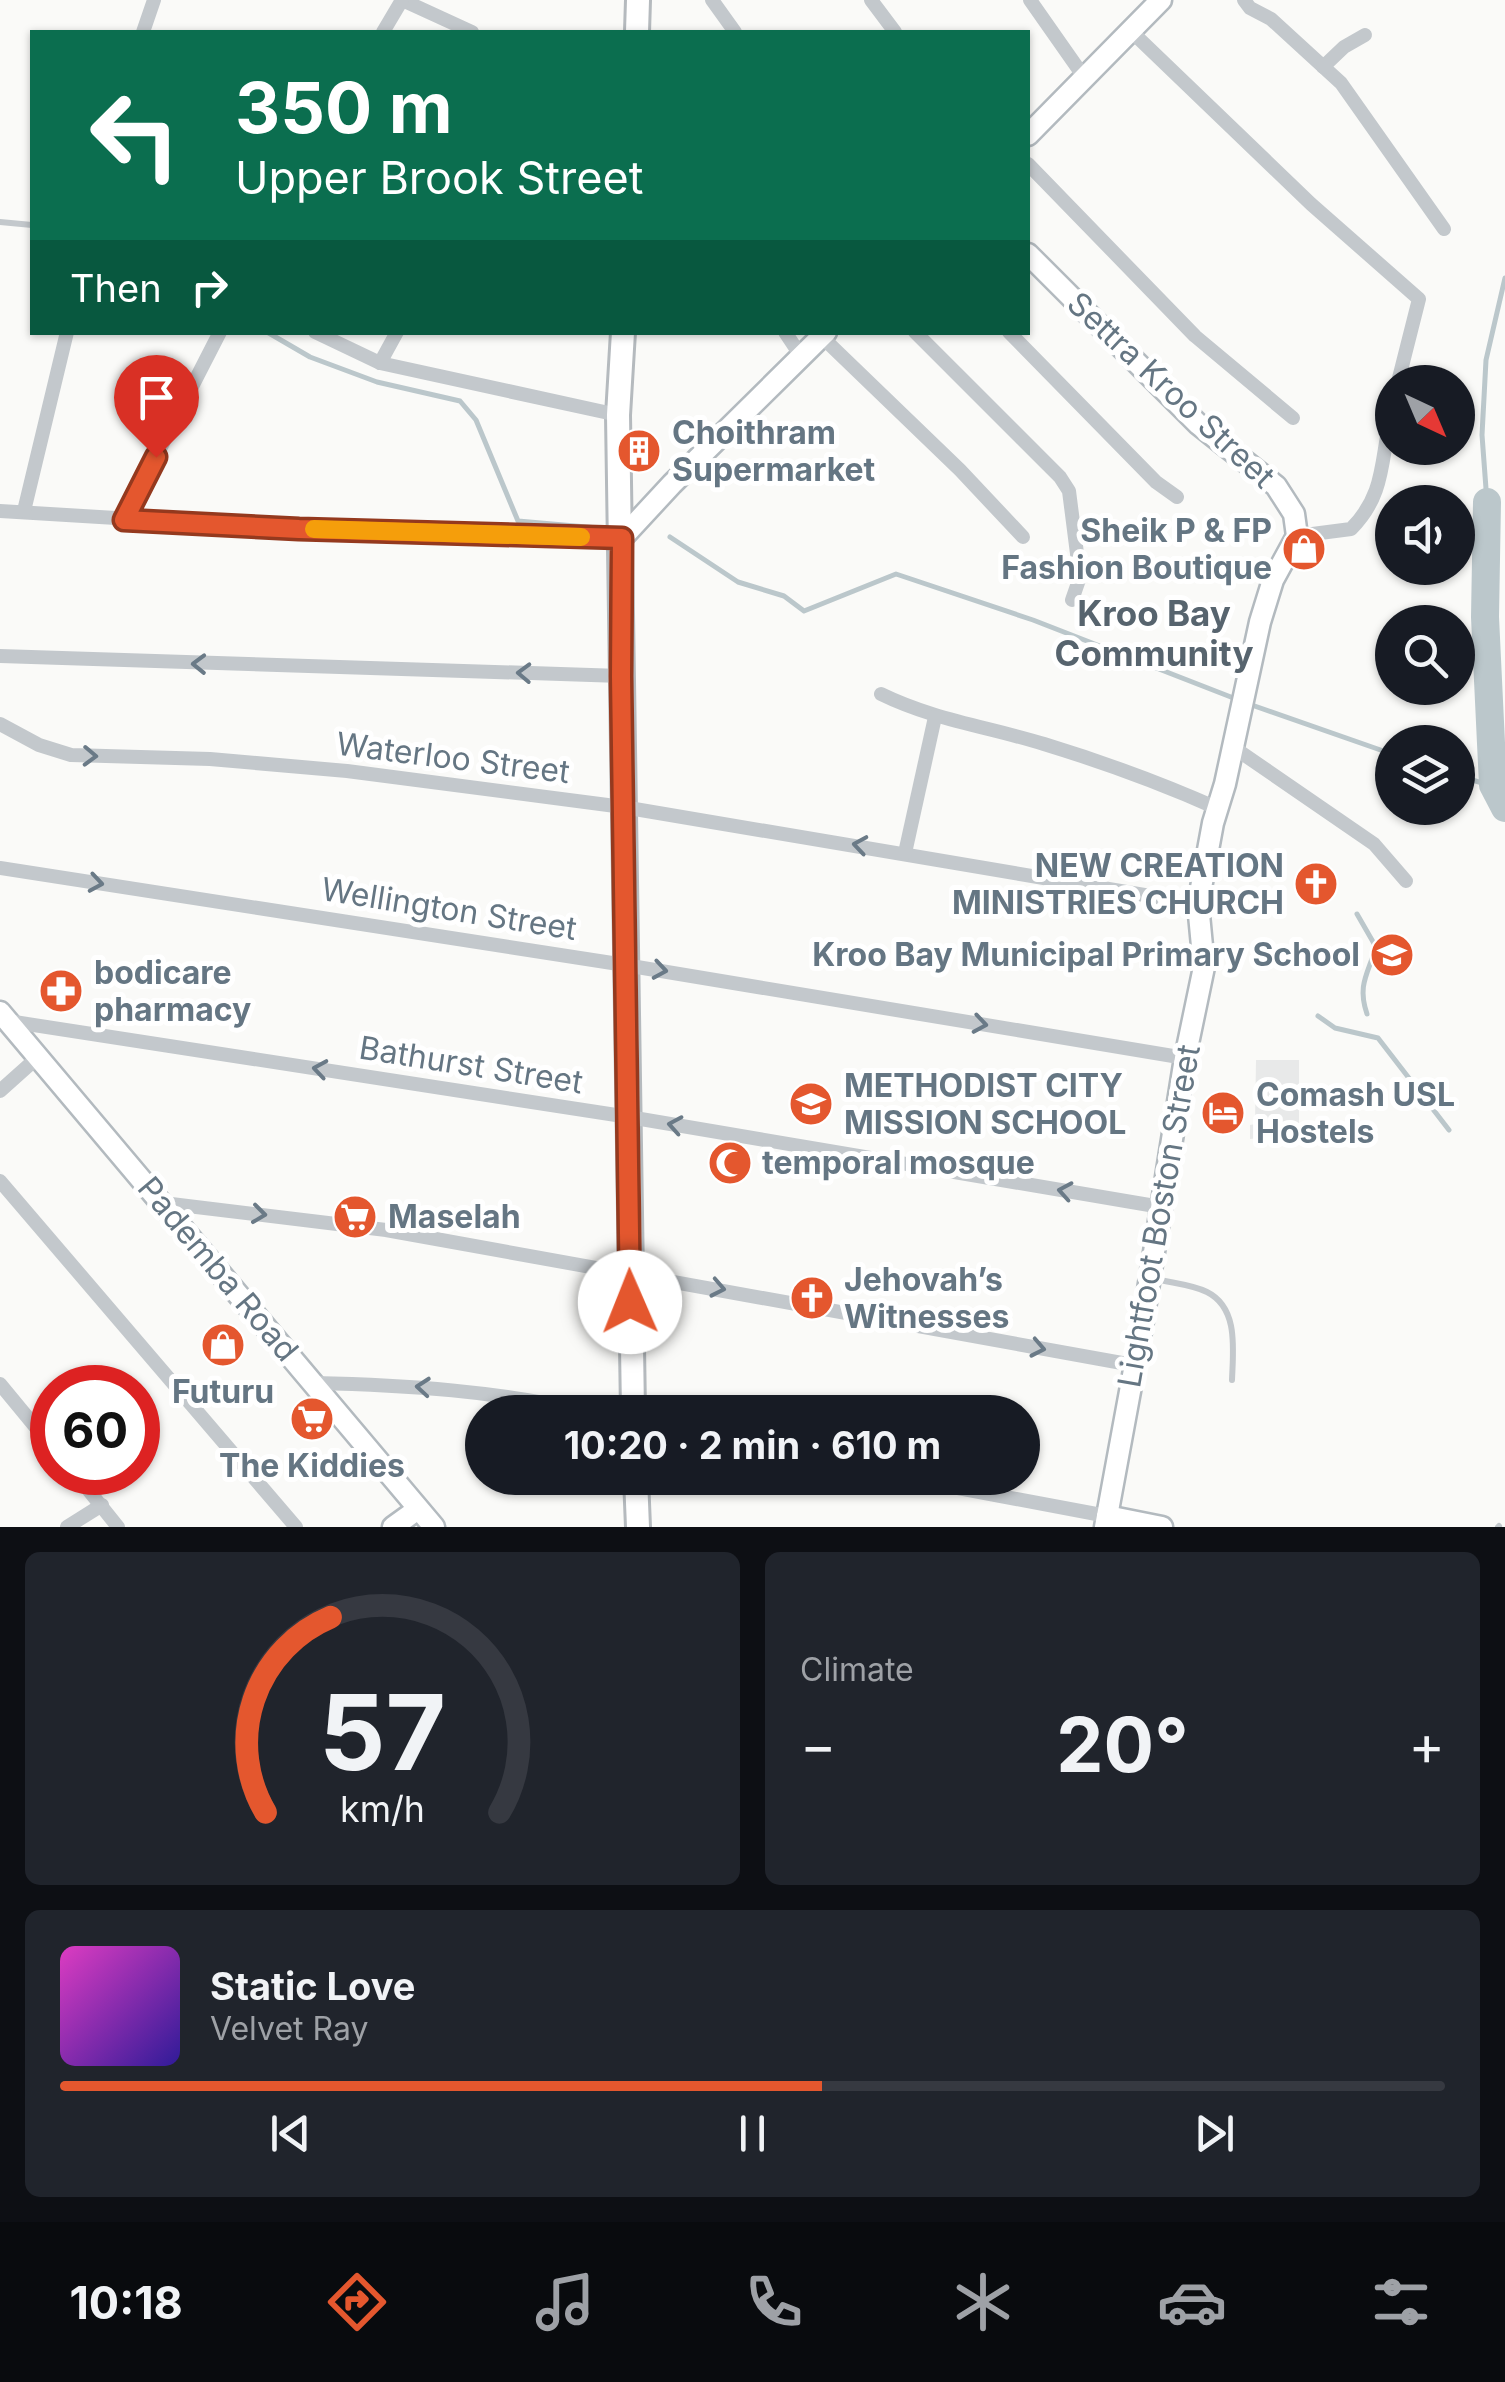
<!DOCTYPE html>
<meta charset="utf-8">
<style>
:root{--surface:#171b24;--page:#20242c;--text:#f1f3f6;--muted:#9ea1a6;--line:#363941;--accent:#e4572e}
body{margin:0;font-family:Inter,sans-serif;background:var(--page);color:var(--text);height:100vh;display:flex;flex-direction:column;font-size:38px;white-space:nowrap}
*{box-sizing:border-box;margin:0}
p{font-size:32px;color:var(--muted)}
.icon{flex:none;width:55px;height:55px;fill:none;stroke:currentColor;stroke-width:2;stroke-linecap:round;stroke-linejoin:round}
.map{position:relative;height:1527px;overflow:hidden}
.details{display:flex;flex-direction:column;gap:25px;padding:25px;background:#0d0f14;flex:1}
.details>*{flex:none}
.top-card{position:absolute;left:30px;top:30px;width:1000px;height:305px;border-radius:0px;box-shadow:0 2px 8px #0004;background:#0b6e4f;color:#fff;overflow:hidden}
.needle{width:65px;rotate:136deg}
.buttons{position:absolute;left:1375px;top:365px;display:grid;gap:20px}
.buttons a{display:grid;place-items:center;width:100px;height:100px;border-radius:50%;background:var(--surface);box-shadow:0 2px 8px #0004;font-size:50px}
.speed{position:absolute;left:30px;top:1365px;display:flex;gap:20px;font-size:50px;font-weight:700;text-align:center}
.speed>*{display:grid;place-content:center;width:130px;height:130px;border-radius:50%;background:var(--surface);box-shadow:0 2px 8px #0004;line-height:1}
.speed .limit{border:15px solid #d22;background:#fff;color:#111}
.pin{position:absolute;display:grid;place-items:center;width:85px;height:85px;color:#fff;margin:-102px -42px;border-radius:50% 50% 50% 0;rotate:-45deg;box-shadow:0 0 10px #0007}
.pin .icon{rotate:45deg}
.me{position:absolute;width:110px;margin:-55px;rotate:359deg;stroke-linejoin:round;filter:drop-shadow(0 0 8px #0008)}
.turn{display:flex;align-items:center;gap:35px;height:210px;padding:0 40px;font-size:45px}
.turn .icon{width:130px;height:130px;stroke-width:2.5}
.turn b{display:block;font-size:70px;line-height:85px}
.then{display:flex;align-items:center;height:95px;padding:0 40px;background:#0003;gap:20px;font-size:38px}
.big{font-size:75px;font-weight:700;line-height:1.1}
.details .tile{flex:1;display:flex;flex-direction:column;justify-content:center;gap:15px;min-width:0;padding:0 35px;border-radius:15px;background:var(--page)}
.details .dial{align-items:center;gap:0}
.dial svg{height:260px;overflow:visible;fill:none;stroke:var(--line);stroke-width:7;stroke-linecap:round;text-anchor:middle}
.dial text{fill:var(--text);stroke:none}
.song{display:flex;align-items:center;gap:30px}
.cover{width:120px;height:120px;border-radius:15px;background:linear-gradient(135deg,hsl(310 70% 55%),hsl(250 70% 35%))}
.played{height:10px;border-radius:5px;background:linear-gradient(90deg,var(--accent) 55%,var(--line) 55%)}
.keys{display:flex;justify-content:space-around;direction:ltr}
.heat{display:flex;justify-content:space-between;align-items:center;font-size:55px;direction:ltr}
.details .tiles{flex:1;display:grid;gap:25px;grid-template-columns:1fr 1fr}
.tile:last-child{grid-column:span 2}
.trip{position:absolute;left:465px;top:1395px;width:575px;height:100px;border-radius:50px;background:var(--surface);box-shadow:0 2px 8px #0004;font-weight:700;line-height:100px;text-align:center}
.menu{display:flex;height:160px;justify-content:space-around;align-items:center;background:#090b0e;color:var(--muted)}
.menu .icon{width:70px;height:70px}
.menu .current{color:var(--accent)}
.menu b{font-size:45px;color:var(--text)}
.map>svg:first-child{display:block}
</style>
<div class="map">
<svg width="1505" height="1527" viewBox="0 0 1505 1527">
<rect width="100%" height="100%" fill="#fafaf8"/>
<path fill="#e8e9e9" d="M 1256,1060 L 1299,1060 L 1299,1129 L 1270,1131 L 1269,1137 L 1250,1139 L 1250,1125 L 1255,1124 Z"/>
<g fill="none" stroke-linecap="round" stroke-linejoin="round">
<g stroke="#bbc7cb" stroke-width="5">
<path d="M 267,332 L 310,357 L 377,382 L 460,401 L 476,420 L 518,521 L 598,528"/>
<path d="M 1487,502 L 1482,435 L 1486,360 L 1505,278"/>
<path d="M 670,537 L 738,582 L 784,596 L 804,611 L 896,574 L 1033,620 L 1236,699"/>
<path d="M 1246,703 L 1392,754"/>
<path d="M 1458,776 L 1486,784 L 1505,812"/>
<path d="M 1357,914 L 1376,947 C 1368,974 1357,985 1367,1014"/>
<path d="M 1318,1016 L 1335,1028 L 1378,1038 L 1449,1130"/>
</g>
<path stroke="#bbc7cb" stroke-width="28" d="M 1487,502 L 1485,617 L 1493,785 L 1505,808"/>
<defs>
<g id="secondary">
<path d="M 1028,135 L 1161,0"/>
<path d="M 1028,254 L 1198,424 L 1276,486 L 1294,514 L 1297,536 L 1273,580 L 1260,622 L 1225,784 L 1213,823 L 1198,904 L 1204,967 L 1185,1058 L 1143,1321 L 1105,1527"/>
<path d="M 622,538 L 672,484 L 826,332"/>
<path d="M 0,1012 L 434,1527"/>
<path d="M 1107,1516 L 1162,1527"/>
<path d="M 393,1527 L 418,1509"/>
</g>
<g id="primary">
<path d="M 637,32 L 638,0"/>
<path d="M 623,332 L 618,415 L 633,1412"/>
<path d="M 636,1478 L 638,1527"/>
</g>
</defs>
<use href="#secondary" stroke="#b3babf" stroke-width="25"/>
<use href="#primary" stroke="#b5babe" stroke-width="28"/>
<g stroke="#c3c8cc" stroke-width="6">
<path d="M 0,222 L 32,225"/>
<path d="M 1152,1278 C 1169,1283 1191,1284 1207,1292 C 1239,1308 1233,1350 1232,1380"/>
<path d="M 1498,1527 L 1499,1526"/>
</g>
<g stroke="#c3c8cc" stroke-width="14">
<path d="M 402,0 L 472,32"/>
<path d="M 712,0 L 735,32"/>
<path d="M 871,0 L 895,32"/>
<path d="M 1030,0 L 1084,77"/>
<path d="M 1244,0 L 1250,8 L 1271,19 L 1341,83 L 1444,229"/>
<path d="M 143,32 L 154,0"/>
<path d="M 383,32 L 402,0"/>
<path d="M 1132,32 L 1311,204 L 1419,299 L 1398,382"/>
<path d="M 1323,67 L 1344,47 L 1365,35"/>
<path d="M 1028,164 L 1195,336 L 1293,418"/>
<path d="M 315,332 L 380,363 L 618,415"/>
<path d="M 785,332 L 801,356"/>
<path d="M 915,332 L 1060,477 L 1069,491 L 1080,577 L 1072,600"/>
<path d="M 1009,332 L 1156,482 L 1177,497"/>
<path d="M 822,337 L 960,470 L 1023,537"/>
<path d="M 380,363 L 397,332"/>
<path d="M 0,511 L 299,529 L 622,538"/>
<path d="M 24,511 L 67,332"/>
<path d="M 124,519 L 220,332"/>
<path d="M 1297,536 L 1351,529 C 1387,493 1380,457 1392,413"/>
<path d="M 0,656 L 621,676"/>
<path d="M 881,694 C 934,720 989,727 1044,744 C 1103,762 1163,784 1219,809"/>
<path d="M 0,724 L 39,745 L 71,755 L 210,759 L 347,771 L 623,807 L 1198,904"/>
<path d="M 1233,747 L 1374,844 L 1406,881"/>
<path d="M 905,853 L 935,717"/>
<path d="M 0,868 L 625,965 L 1185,1058"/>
<path d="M 8,1021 L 629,1117 L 1161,1207"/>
<path d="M 0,1091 L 38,1057"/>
<path d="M 0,1181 L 296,1527"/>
<path d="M 163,1203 L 386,1230 L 1133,1365"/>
<path d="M 314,1383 C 407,1385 498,1391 588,1412"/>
<path d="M 0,1384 L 52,1447"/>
<path d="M 74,1472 L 118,1527"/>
<path d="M 905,1478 L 1107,1516"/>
<path d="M 67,1527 L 102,1505"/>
</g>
<use href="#secondary" stroke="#fff" stroke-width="20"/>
<use href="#primary" stroke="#fff" stroke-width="22"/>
</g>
<defs><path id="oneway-chevron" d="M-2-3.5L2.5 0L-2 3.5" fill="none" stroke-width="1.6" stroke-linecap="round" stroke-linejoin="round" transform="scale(2.5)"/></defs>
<g stroke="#6a7a87">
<use href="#oneway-chevron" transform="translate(199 664) rotate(-179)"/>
<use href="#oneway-chevron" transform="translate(524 673) rotate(-178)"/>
<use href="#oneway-chevron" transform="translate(90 756) rotate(2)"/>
<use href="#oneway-chevron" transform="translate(860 845) rotate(-171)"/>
<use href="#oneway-chevron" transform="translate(96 883) rotate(9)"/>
<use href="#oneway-chevron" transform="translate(660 970) rotate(9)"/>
<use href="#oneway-chevron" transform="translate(980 1024) rotate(9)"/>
<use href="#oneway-chevron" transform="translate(320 1069) rotate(-171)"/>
<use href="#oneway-chevron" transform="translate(675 1125) rotate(-170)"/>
<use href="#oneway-chevron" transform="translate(1065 1191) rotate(-170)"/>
<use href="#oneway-chevron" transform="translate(259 1214) rotate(7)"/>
<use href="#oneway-chevron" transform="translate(718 1288) rotate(11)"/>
<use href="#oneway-chevron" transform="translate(1038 1348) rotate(11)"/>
<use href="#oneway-chevron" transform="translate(423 1387) rotate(-175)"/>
</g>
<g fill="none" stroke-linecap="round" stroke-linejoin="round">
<defs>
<path id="route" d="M 156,457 L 124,520 L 299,529 L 622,538 L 621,676 L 630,1302"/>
</defs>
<use href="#route" stroke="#94391e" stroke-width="25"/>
<use href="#route" stroke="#e4572e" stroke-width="18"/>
<path stroke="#f59e0b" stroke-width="18" d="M 314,529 L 581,537"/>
</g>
<defs>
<symbol id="building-disc" viewBox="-11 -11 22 22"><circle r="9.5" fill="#e4572e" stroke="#fff"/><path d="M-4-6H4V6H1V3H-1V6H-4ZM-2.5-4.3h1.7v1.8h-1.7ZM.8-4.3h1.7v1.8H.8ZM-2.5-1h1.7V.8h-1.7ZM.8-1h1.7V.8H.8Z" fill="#fff"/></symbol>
<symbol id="shop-disc" viewBox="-11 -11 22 22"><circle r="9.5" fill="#e4572e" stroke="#fff"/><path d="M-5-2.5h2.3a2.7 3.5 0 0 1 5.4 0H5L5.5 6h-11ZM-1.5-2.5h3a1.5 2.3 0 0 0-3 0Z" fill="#fff"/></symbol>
<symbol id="church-disc" viewBox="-11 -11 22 22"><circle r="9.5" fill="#e4572e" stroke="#fff"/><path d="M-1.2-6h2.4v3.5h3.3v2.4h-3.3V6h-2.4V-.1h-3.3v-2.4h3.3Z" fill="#fff"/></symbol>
<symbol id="school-disc" viewBox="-11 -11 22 22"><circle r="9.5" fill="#e4572e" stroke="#fff"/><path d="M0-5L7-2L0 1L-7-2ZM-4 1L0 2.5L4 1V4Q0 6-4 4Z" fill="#fff"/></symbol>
<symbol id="pharmacy-disc" viewBox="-11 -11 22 22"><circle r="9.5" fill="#e4572e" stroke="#fff"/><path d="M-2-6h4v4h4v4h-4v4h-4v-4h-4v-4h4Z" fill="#fff"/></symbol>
<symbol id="hotel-disc" viewBox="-11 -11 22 22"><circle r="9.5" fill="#e4572e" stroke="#fff"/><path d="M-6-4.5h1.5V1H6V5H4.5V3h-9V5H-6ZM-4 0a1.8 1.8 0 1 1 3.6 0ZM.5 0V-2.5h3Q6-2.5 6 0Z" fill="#fff"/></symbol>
<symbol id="mosque-disc" viewBox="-11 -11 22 22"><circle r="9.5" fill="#e4572e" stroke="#fff"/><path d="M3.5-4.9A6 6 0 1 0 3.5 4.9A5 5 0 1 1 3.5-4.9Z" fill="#fff"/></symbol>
<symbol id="supermarket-disc" viewBox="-11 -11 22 22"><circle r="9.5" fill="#e4572e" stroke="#fff"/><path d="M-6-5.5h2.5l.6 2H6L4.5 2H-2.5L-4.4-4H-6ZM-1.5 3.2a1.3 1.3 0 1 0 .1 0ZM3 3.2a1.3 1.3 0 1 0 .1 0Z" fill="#fff"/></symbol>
</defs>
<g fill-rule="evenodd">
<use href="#building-disc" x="614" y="426" width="50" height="50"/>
<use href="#shop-disc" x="1279" y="524" width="50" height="50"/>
<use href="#church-disc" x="1291" y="859" width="50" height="50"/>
<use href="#school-disc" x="1367" y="930" width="50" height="50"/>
<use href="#pharmacy-disc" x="36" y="966" width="50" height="50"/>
<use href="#school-disc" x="786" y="1079" width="50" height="50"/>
<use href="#hotel-disc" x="1198" y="1088" width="50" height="50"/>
<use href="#mosque-disc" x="705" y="1138" width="50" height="50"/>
<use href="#supermarket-disc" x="330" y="1192" width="50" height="50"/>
<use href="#church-disc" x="787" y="1273" width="50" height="50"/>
<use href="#shop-disc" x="198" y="1320" width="50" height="50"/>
<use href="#supermarket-disc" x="287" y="1394" width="50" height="50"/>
</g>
<g text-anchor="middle" stroke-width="10" stroke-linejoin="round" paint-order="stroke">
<g font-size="32" fill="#657683" stroke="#fff">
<text transform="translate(1171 390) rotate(43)" y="11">Settra Kroo Street</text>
<text transform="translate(453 758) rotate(7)" y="11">Waterloo Street</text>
<text transform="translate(449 909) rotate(9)" y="11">Wellington Street</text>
<text transform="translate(471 1065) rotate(9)" y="11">Bathurst Street</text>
<text transform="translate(1159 1216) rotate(-80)" y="11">Lightfoot Boston Street</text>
<text transform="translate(218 1269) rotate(50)" y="11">Pademba Road</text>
</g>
<g font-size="32" font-weight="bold" fill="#657683" stroke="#fff" text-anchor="start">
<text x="672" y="444">Choithram<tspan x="672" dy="37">Supermarket</tspan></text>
<text x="1272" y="542" text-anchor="end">Sheik P &amp; FP<tspan x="1272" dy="37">Fashion Boutique</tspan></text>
<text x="1284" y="877" text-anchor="end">NEW CREATION<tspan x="1284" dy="37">MINISTRIES CHURCH</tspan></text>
<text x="1360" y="966" text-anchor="end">Kroo Bay Municipal Primary School</text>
<text x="94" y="984">bodicare<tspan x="94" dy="37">pharmacy</tspan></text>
<text x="844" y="1097">METHODIST CITY<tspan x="844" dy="37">MISSION SCHOOL</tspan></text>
<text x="1256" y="1106">Comash USL<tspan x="1256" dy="37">Hostels</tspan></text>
<text x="762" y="1174">temporal mosque</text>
<text x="388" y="1228">Maselah</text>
<text x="844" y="1291">Jehovah’s<tspan x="844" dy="37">Witnesses</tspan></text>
<text x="223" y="1403" text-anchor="middle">Futuru</text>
<text x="312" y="1477" text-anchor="middle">The Kiddies</text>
</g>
<g font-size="35" font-weight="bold" fill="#57646e" stroke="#fff">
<text x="1154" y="626">Kroo Bay<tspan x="1154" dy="40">Community</tspan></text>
</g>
</g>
</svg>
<div class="buttons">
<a><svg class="needle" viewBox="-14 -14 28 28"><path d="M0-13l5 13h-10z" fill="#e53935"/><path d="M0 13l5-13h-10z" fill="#9ea1a6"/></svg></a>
<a><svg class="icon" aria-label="sound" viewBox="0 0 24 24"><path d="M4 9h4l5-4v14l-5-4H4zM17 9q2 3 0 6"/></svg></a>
<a><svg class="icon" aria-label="search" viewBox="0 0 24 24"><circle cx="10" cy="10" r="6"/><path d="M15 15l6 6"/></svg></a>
<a><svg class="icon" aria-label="layers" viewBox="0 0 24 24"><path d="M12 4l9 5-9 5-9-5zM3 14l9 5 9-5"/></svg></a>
</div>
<div class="speed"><div class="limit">60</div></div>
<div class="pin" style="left:156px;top:457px;background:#d93025"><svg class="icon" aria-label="arrive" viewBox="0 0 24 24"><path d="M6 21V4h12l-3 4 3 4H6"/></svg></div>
<svg class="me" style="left:630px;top:1302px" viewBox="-20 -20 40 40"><circle r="19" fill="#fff"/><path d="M0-13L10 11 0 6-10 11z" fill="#e4572e"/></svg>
<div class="trip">10:20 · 2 min · 610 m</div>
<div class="top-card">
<div class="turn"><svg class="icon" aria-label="left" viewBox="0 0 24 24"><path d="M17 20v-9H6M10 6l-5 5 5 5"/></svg><div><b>350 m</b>Upper Brook Street</div></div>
<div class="then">Then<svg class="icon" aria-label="right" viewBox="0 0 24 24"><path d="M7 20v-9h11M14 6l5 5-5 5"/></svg></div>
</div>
</div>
<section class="details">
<div class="tiles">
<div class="tile dial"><svg viewBox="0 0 100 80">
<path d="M14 69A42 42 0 1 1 86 69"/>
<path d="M14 69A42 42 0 0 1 34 9" stroke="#e4572e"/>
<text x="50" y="56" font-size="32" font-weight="700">57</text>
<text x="50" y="72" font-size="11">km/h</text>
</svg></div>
<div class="tile"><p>Climate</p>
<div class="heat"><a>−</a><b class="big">20°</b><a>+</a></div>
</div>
<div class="tile">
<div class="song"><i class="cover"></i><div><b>Static Love</b><p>Velvet Ray</p></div></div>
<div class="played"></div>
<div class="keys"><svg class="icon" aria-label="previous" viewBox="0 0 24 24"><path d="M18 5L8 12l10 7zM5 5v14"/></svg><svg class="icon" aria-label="pause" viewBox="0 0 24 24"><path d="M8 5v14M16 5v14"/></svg><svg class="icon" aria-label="next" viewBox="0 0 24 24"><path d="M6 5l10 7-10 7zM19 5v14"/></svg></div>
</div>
</div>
</section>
<nav class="menu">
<b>10:18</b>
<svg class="icon current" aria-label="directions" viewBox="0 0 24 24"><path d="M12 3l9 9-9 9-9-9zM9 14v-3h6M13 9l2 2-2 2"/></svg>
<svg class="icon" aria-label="music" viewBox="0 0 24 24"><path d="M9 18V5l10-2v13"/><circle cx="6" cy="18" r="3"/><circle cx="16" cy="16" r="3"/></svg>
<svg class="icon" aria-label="phone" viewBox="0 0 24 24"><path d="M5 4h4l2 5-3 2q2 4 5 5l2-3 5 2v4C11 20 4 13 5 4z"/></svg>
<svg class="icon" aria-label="climate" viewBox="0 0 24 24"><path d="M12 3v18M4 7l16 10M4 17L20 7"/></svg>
<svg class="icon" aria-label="car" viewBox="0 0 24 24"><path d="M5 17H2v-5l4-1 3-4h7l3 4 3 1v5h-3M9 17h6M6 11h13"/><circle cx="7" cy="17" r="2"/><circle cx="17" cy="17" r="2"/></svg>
<svg class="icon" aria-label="filters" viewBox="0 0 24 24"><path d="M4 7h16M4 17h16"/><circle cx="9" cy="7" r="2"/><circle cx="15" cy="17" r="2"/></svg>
</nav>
